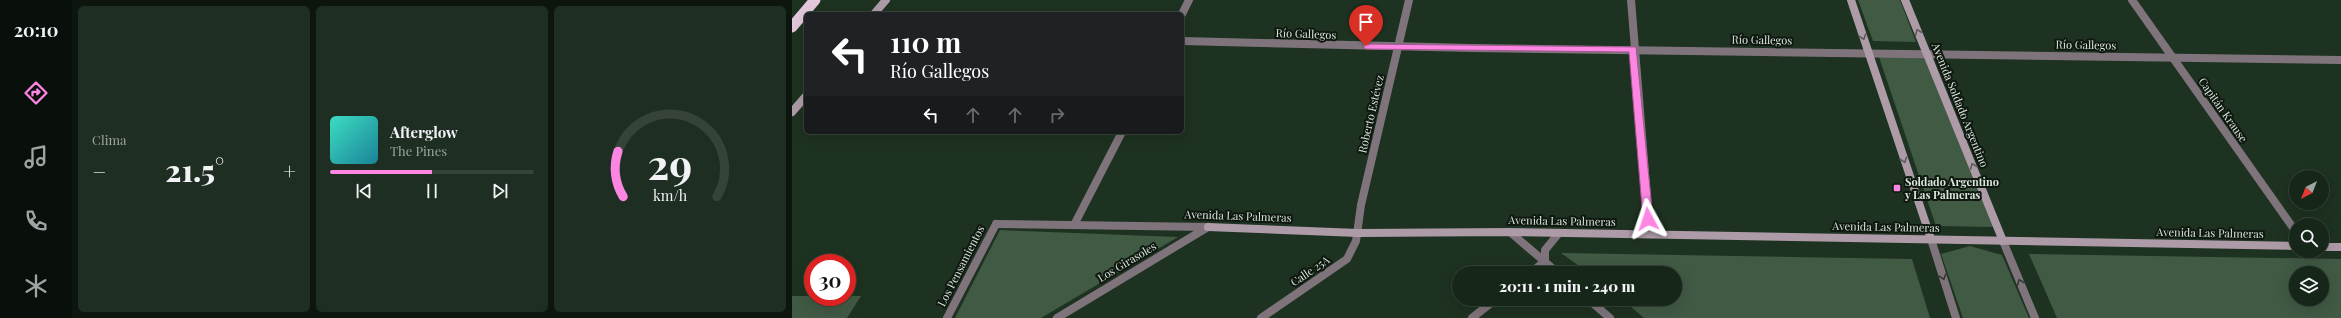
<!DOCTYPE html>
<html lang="es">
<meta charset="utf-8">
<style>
:root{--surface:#162619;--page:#1f2e22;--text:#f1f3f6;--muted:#9ea5a2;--line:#354338;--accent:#fd86e2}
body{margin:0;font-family:"Playfair Display",serif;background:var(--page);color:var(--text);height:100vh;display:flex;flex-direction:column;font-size:15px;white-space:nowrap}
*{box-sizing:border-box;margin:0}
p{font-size:13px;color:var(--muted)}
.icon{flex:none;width:22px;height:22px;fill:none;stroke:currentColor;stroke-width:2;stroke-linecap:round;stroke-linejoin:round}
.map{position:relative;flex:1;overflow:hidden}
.side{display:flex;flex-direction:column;gap:6px;padding:6px;background:#0c150e;width:720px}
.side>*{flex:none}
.hud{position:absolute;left:12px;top:12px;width:380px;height:122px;border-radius:6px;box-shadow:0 4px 16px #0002,0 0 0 1px var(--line);background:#202124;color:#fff;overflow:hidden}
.needle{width:26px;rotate:222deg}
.buttons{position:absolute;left:1497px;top:170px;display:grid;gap:8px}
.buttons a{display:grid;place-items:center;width:40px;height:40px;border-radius:50%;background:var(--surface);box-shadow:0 4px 16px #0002,0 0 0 1px var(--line);font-size:20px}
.speed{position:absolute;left:12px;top:254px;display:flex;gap:8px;font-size:20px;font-weight:700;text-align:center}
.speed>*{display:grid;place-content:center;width:52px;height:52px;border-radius:50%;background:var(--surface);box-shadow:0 4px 16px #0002,0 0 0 1px var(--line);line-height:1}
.speed .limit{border:6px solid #d22;background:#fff;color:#111}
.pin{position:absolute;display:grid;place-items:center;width:34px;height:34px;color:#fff;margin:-41px -17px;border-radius:50% 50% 50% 0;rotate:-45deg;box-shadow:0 0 4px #0007}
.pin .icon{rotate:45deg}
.me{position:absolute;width:44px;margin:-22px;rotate:355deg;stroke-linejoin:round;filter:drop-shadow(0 0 3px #0008)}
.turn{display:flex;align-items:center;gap:14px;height:84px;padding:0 20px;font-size:18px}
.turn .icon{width:52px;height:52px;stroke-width:2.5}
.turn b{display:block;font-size:28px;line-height:34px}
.lanes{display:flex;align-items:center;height:38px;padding:0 20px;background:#0003;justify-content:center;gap:20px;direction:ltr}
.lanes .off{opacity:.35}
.big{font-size:30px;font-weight:800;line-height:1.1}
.side .widget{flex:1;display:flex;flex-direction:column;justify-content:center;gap:6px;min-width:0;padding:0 14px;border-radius:6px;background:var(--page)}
.side .dial{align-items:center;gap:0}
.dial svg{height:104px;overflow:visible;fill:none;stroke:var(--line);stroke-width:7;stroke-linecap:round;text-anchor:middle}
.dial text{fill:var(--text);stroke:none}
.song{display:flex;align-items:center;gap:12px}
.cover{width:48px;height:48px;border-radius:6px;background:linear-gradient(135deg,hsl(170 70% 55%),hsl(190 70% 35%))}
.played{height:4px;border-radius:2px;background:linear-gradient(90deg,var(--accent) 50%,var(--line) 50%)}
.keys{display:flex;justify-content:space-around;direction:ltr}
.heat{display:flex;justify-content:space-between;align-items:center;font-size:22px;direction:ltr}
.side .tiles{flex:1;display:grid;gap:6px;grid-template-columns:repeat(3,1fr)}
.trip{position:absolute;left:660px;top:266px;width:230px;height:40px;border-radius:20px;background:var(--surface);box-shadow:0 4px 16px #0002,0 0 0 1px var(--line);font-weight:800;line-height:40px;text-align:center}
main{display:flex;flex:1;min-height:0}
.tab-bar{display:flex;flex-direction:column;width:72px;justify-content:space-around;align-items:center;background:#090f0a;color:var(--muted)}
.tab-bar .icon{width:28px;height:28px}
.tab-bar .current{color:var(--accent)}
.tab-bar b{font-size:18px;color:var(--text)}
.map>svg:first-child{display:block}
</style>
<main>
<nav class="tab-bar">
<b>20:10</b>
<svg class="icon current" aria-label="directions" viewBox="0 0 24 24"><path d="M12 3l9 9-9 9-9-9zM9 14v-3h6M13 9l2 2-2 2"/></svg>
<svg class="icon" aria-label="music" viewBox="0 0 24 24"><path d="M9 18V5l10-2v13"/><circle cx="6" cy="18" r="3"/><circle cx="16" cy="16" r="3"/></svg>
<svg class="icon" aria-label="phone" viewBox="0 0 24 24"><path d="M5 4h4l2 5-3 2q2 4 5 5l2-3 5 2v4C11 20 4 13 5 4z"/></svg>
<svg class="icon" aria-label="climate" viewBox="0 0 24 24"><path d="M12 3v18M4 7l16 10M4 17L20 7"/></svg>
</nav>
<section class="side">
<div class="tiles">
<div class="widget"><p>Clima</p>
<div class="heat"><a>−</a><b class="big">21.5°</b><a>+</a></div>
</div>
<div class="widget">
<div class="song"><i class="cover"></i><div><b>Afterglow</b><p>The Pines</p></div></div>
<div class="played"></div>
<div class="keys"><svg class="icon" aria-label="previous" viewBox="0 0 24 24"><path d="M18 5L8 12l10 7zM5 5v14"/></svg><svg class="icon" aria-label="pause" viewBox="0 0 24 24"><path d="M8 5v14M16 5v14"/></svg><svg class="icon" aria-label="next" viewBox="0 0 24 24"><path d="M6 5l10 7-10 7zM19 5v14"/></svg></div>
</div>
<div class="widget dial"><svg viewBox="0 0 100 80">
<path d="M14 69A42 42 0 1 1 86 69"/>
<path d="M14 69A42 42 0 0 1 10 34" stroke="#fd86e2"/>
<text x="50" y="56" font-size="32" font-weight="700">29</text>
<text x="50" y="72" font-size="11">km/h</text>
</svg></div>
</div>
</section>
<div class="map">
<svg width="1549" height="318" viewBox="0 0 1549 318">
<rect width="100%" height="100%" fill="#1e3221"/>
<g fill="#415a44" fill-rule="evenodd">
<path d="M 1066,0 L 1108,0 L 1124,42 L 1081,41 Z"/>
<path d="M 1087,57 L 1134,58 L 1202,227 L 1144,226 Z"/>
<path d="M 208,230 L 386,237 L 249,318 L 163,318 Z"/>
<path d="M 1178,246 L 1210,255 L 1237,318 L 1171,318 L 1149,254 Z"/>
<path d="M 769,253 L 1120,259 L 1138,318 L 852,318 L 830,299 L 883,299 L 883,273 L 797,273 Z"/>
<path d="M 1237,254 L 1549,259 L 1549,318 L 1265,318 ZM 1504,273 L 1530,273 L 1530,299 L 1504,299 Z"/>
<path d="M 0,296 L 69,296 L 55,318 L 0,318 Z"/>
</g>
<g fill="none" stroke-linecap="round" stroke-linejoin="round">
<g stroke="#7f747b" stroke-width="8">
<path d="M 839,0 L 858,234"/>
<path d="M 1340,0 L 1504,232"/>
<path d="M 390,14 L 397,0"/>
<path d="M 390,41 L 680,48 L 1549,60"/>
<path d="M 282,225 L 330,132"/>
<path d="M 718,232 L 766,273"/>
<path d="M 1139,239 L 1164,318"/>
<path d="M 1211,241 L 1243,318"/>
<path d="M 738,273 L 753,261 L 753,250 L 767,233"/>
<path d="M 796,299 L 818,318"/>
<path d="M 155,318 L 204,224"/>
<path d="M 265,318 L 416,227"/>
<path d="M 469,318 L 555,259 L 564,241 L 569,205 L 617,0"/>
<path d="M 680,318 L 704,299"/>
</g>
<path stroke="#7f747b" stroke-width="8" d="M 204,224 L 416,227"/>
<g stroke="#ae9ba8" stroke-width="8">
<path d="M 1059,0 L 1139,239"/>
<path d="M 1113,0 L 1211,241"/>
<path d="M 82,14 L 94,0"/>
<path d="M 0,112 L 14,96"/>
<path d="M 416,227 L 566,233 L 718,232 L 1504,246"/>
<path d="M 1530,247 L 1549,247"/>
</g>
<path stroke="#e2c8da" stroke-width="11" d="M 0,27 L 23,0"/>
</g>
<defs><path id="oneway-chevron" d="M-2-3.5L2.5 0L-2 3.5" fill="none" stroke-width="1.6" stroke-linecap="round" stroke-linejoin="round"/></defs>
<g stroke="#5e5a5c">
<use href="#oneway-chevron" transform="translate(1126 32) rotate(-112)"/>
<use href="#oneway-chevron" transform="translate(1071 37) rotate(71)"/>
<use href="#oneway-chevron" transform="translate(1112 160) rotate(71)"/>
<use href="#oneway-chevron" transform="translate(1181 166) rotate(-112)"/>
</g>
<g stroke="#363835">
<use href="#oneway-chevron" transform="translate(1151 277) rotate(72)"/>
<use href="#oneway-chevron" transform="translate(1228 282) rotate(-112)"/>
</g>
<path fill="#fd86e2" stroke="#a45793" d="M 572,44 L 844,47 L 861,219 L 860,222 L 853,222 L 851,219 L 837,52 L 574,49 L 572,48 Z"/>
<rect fill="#fd86e2" stroke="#0f1810" stroke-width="1.5" x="1101" y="184" width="8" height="8" rx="2"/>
<g text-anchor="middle" stroke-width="4" stroke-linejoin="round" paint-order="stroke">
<g font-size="11" fill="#dae7dc" stroke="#0f1810">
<text transform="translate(514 34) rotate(2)" y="4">Río Gallegos</text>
<text transform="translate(970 40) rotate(1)" y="4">Río Gallegos</text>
<text transform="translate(1294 45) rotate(1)" y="4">Río Gallegos</text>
<text transform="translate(1168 105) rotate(68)" y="4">Avenida Soldado Argentino</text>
<text transform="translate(1431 110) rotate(55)" y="4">Capitán Krause</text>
<text transform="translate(579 114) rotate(-77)" y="4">Roberto Estévez</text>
<text transform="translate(446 216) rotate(2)" y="4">Avenida Las Palmeras</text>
<text transform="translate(770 221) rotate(1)" y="4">Avenida Las Palmeras</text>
<text transform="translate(1094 227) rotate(1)" y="4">Avenida Las Palmeras</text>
<text transform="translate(1418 233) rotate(1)" y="4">Avenida Las Palmeras</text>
<text transform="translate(335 262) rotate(-31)" y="4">Los Girasoles</text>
<text transform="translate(169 266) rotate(-63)" y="4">Los Pensamientos</text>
<text transform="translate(518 271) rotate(-34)" y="4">Calle 25A</text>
</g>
<g font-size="11" font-weight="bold" fill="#dae7dc" stroke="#0f1810" text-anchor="start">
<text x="1113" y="186">Soldado Argentino<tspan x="1113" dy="13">y Las Palmeras</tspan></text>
</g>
</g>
</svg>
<div class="buttons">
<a><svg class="needle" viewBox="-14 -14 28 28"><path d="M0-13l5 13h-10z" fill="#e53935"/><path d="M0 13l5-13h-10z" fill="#9ea5a2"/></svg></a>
<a><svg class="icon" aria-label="search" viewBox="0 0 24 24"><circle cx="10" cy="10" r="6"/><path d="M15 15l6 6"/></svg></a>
<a><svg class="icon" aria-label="layers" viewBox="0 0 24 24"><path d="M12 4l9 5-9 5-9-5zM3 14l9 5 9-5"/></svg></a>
</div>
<div class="speed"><div class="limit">30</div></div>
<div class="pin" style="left:574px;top:46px;background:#d93025"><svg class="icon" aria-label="arrive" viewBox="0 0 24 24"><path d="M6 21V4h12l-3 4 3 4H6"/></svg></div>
<svg class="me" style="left:856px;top:219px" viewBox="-20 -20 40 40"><path d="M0-17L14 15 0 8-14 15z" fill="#fd86e2" stroke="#fff" stroke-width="4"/></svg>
<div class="trip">20:11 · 1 min · 240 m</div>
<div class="hud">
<div class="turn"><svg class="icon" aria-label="left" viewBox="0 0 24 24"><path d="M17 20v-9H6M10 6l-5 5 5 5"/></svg><div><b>110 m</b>Río Gallegos</div></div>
<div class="lanes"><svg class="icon" aria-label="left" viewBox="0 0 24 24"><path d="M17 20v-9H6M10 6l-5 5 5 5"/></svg><svg class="icon off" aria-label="ahead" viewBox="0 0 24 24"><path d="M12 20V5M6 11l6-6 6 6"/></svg><svg class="icon off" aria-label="ahead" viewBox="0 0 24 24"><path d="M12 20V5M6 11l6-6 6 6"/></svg><svg class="icon off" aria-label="right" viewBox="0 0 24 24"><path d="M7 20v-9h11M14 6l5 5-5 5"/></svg></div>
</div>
</div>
</main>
